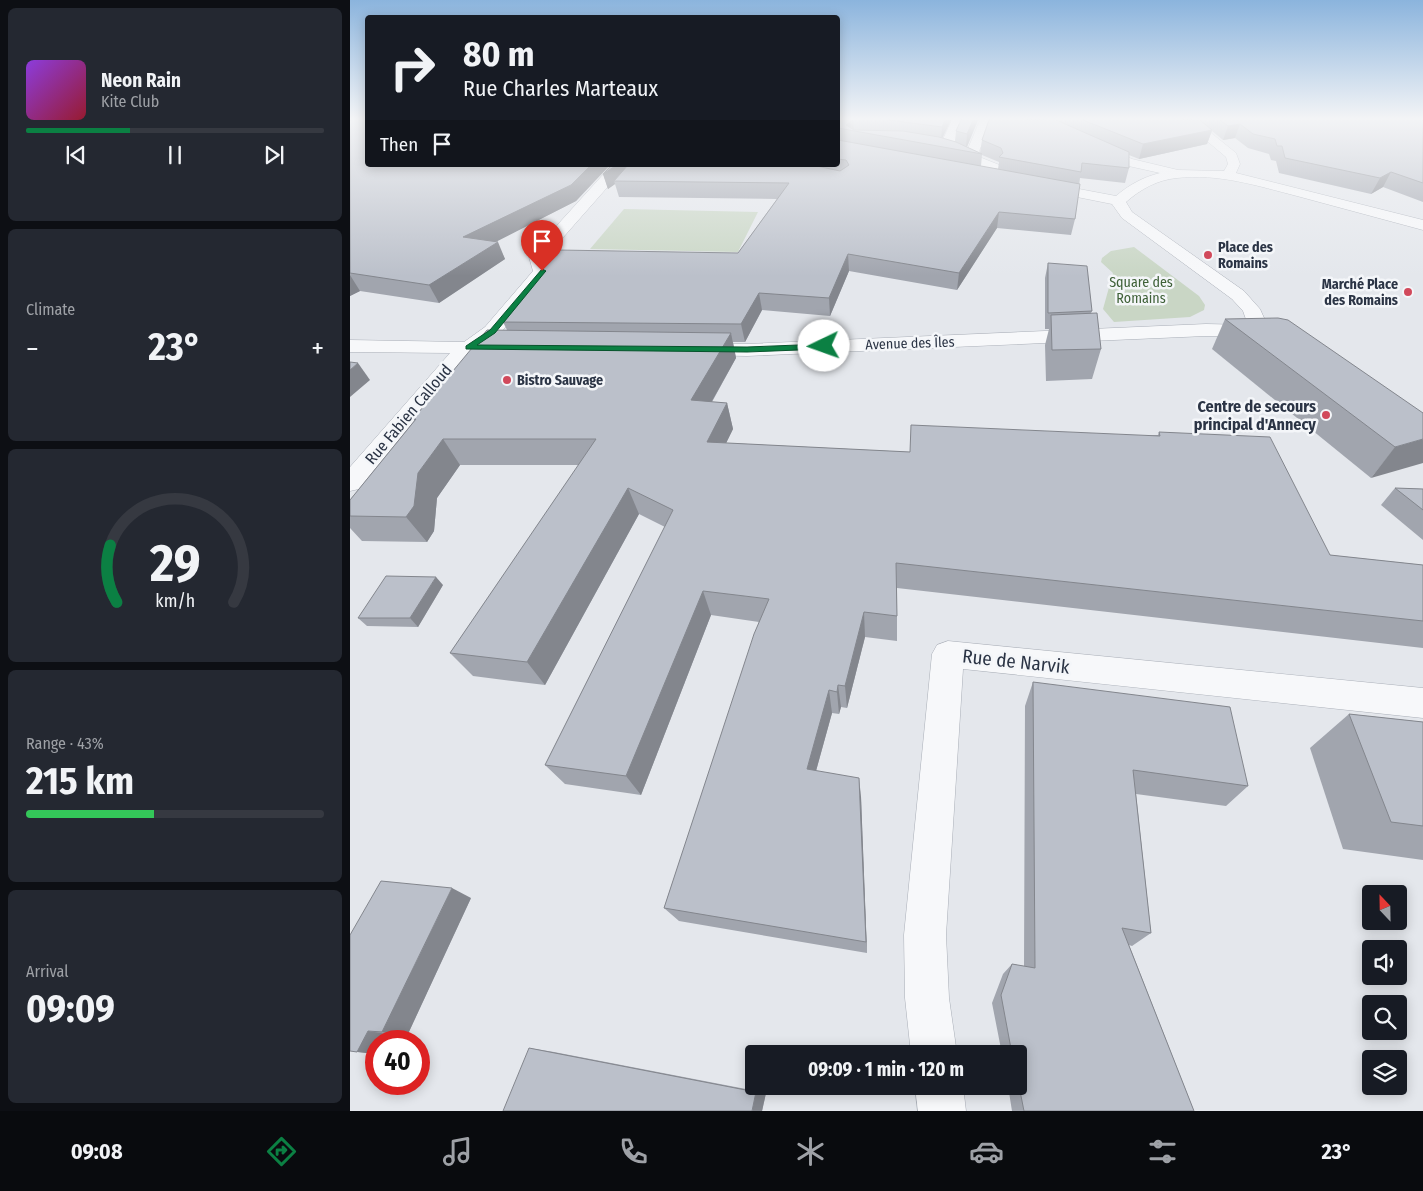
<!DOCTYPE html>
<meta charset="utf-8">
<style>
:root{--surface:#171b24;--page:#242831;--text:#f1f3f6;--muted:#9ea1a6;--line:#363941;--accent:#0b8043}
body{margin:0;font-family:"Fira Sans Condensed",sans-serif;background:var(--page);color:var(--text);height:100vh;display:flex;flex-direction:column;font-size:19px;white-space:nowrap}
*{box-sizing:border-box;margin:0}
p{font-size:16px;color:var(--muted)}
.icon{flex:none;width:28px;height:28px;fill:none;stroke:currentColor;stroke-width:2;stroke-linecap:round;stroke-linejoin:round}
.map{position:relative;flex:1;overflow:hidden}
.details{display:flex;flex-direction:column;gap:8px;padding:8px;background:#0d0f14;width:350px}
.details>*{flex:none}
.top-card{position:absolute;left:15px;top:15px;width:475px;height:152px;border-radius:5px;box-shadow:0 2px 12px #0003;background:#171b24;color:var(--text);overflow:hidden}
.needle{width:32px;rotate:338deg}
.tools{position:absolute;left:1012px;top:885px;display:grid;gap:10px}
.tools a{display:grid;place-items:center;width:45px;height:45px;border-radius:5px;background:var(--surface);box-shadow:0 2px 12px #0003;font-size:25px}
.speed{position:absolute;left:15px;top:1030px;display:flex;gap:10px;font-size:25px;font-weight:700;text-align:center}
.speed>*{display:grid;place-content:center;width:65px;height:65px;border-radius:50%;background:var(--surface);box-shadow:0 2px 12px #0003;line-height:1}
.speed .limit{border:8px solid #d22;background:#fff;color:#111}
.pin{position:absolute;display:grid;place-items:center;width:42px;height:42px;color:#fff;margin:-51px -21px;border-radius:50% 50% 50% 0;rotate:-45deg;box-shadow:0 0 5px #0007}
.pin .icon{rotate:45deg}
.me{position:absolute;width:55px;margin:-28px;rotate:267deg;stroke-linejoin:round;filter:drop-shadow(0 0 4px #0008)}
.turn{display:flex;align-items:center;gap:18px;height:105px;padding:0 15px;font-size:22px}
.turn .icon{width:65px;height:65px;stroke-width:2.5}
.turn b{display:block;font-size:35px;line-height:42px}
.then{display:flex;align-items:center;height:48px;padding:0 15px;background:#0003;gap:10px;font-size:19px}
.big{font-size:38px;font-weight:700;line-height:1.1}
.details .widget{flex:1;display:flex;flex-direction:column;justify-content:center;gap:8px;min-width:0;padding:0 18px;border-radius:8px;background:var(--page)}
.details .dial{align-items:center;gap:0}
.dial svg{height:130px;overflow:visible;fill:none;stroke:var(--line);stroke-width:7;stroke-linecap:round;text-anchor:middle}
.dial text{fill:var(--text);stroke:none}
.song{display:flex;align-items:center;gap:15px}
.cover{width:60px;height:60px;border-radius:8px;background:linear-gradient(135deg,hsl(270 70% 55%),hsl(350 70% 35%))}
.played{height:5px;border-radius:2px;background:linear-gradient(90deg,var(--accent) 35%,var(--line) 35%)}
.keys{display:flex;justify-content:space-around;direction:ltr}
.heat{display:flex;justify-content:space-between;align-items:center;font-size:28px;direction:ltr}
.charge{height:8px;border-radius:4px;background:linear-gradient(90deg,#34c759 43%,var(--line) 0)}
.trip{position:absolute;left:395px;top:1045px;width:282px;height:50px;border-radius:5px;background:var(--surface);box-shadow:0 2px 12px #0003;font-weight:700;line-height:50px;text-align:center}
.tab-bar{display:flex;height:80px;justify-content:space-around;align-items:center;background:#090b0e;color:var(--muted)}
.tab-bar .icon{width:35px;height:35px}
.tab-bar .selected{color:var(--accent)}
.tab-bar b{font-size:22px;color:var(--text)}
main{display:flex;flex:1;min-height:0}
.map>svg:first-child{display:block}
</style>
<main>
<section class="details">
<div class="widget">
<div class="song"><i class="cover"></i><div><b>Neon Rain</b><p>Kite Club</p></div></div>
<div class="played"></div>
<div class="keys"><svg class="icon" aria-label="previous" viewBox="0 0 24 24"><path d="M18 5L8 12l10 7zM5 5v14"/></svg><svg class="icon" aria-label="pause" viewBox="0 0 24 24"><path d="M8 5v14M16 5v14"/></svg><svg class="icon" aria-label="next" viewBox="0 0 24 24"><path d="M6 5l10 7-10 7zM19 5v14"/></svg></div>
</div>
<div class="widget"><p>Climate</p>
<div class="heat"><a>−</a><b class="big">23°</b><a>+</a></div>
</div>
<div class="widget dial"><svg viewBox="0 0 100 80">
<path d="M14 69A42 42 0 1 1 86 69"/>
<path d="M14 69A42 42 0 0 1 10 34" stroke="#0b8043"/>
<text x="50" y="56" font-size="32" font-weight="700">29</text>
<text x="50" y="72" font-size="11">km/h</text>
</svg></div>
<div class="widget"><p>Range · 43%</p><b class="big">215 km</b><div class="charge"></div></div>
<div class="widget"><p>Arrival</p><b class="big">09:09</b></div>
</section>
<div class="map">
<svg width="1073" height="1111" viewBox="0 0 1073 1111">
<rect width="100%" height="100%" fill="#e4e7ec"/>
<g fill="#c9d6c5">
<path d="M 274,209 L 408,212 L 388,252 L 240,249 Z"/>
<path d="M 784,247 L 849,296 L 855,305 L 854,310 L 840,317 L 764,322 L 753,309 L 763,273 L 751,262 L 752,258 L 761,251 Z"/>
</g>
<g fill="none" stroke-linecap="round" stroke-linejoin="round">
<defs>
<g id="minor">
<path d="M 602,120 L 614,120 L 603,145 L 617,151 L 630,120 L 642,120 L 627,156 L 652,166 L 656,174 L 653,181 L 643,181 L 641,171 L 592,149 L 590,146 Z"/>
<path d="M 678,120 L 693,120 L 782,159 L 828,170 L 874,171 L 878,164 L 876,157 L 832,120 L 845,120 L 886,153 L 890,164 L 886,173 L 1073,220 L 1073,230 C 1031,219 989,207 947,196 C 908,186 868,173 827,178 C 807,180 791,189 776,202 L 782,212 L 894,291 L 910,309 L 920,331 L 917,335 L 910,337 L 856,336 L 397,356 L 346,355 L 339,353 L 336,349 L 339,345 L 346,343 L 397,344 L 856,324 L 898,325 L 893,311 L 882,299 L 772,218 L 762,204 L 692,190 L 685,186 L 692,182 L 766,196 C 779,185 793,177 810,173 L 774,165 Z"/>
<path d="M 268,165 L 286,165 L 285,168 L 269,174 L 195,258 L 200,271 L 149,335 L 139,342 L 168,344 L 171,348 L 168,352 L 161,354 L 124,353 L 106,369 L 9,489 L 0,491 L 0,467 L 100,353 L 0,352 L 0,340 L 114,342 L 135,327 L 183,271 L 179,257 L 181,254 L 259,168 Z"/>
<path d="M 598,641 L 1073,688 L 1073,718 L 613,669 L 596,935 L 599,998 L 607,1054 L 561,1054 L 555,998 L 554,935 L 582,654 L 587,645 Z"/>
<path d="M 565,1086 L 613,1086 L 616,1111 L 568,1111 Z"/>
</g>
</defs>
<use href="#minor" stroke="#a9aeb7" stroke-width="1"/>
<use href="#minor" fill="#f7f8fa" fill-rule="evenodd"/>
</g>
<g fill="#a1a5ae" fill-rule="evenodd">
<path d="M 0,120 L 18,165 L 488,165 L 488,120 L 601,120 L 592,138 L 605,142 L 606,131 L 628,120 L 617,147 L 630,153 L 632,140 L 639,120 L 1073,120 L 1073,202 L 1033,187 L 1021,194 L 929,173 L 926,161 L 921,160 L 919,154 L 898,148 L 885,138 L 873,140 L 862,131 L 857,144 L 789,159 L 779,155 L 779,168 L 775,183 L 730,178 L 725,219 L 721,235 L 647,228 L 607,290 L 499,271 L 480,316 L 412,310 L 395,342 L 383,342 L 386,358 L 362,402 L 377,403 L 383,429 L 376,443 L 560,452 L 808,435 L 809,432 L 980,555 L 1073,565 L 1073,648 L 547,588 L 547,641 L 515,637 L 497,708 L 491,707 L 489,714 L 482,713 L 466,771 L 511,797 L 517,953 L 329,921 L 314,908 L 409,622 L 361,615 L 291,795 L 215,784 L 195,765 L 315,527 L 289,514 L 195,685 L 123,676 L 100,653 L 229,465 L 110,465 L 87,498 L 84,531 L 77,542 L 12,541 L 0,528 L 0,500 L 64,421 L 63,419 L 157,330 L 153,322 L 162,311 L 161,308 L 388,253 L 427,199 L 269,197 L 265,184 L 258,189 L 253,174 L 261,165 L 258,167 L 226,201 L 146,241 L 155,259 L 89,303 L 10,291 L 0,296 ZM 632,155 L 649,162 L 648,169 L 631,166 Z"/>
<path d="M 698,263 L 742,311 L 741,313 L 751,349 L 742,379 L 696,381 L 695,345 L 699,329 L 695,329 L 695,278 Z"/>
<path d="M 875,319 L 1073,413 L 1021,478 L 862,349 Z"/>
<path d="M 1045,488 L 1073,489 L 1073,540 L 1031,505 Z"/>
<path d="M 93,585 L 68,627 L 17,626 L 8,618 Z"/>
<path d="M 683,682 L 898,786 L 876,806 L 786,794 L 801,933 L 782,946 L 779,945 L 844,1111 L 662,1111 L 658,1086 L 669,1086 L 669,1054 L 652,1054 L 642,1003 L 653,974 L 662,964 L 674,966 L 675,706 Z"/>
<path d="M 999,714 L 1073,722 L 1073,860 L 993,849 L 960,748 Z"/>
<path d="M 121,898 L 57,1036 L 43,1035 L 26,1041 L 26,1054 L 0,1051 Z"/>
<path d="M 179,1048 L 204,1052 L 416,1093 L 412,1111 Z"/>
</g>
<g fill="#83868d">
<path d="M 503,120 L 504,131 L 496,125 Z"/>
<path d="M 595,120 L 601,120 L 591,141 L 592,127 Z"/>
<path d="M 623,120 L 628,120 L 616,149 L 617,134 Z"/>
<path d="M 890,124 L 885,138 L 873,140 L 878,126 Z"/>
<path d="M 862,130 L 857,144 L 789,159 L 793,144 Z"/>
<path d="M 241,165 L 262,165 L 258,167 L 226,201 L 122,254 L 113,237 Z"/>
<path d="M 267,165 L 294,165 L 264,181 L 265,184 L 258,189 L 253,174 Z"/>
<path d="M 1041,172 L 1033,187 L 1021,194 L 1030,178 Z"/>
<path d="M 649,212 L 647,228 L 607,290 L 609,273 Z"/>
<path d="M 148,242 L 155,259 L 89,303 L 79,285 Z"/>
<path d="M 498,254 L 499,271 L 480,316 L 479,298 Z"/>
<path d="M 0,275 L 10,291 L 0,296 Z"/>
<path d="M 409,293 L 412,310 L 395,342 L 391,324 Z"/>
<path d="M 381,333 L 386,358 L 348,426 L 341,400 Z"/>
<path d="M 8,363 L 20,380 L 0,397 L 0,370 Z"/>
<path d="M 377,403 L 383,429 L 364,468 L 357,442 Z"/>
<path d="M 93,439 L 110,465 L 87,498 L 84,531 L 77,542 L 56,517 L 68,473 Z"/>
<path d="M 1073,439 L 1073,463 L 1021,478 L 1045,447 Z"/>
<path d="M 278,488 L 289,514 L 195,685 L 177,662 Z"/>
<path d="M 86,577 L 93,585 L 68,627 L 60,618 Z"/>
<path d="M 353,591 L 361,615 L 291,795 L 276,776 Z"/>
<path d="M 514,612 L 515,637 L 497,708 L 495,686 Z"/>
<path d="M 488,685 L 491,707 L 489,714 L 487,692 Z"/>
<path d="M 479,690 L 482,713 L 461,789 L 457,769 Z"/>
<path d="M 509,778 L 511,797 L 517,953 L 516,942 Z"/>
<path d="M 102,888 L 121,898 L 57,1036 L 32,1032 Z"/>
<path d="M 18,1031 L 43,1035 L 40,1041 L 26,1041 L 26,1054 L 7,1052 Z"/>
<path d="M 406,1092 L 416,1093 L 412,1111 L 402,1111 Z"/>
</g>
<g fill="#bbc0ca" stroke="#83868d">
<path d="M 0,120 L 18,120 L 18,165 L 241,165 L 221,185 L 113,237 L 148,242 L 79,285 L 0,273 Z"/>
<path d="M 488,120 L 503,120 L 496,125 L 504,130 L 553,131 L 589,137 L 606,142 L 632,154 L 488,128 Z"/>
<path d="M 539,120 L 595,120 L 592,127 Z"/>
<path d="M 611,120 L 623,120 L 617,134 L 606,131 Z"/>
<path d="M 639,120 L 706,120 L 779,152 L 779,168 L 732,163 L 731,172 L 649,157 L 653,153 L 651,148 L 632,140 Z"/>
<path d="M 733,120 L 850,120 L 862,130 L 793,144 Z"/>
<path d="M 870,120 L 1073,120 L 1073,183 L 1041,172 L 1030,178 L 935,158 L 932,146 L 927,146 L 925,139 L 903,134 L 890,124 L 878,126 Z"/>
<path d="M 488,140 L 730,184 L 725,219 L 649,212 L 609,273 L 498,254 L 479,298 L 409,293 L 391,324 L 153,322 L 164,309 L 161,308 L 208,250 L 388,253 L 439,183 L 264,181 L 278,165 L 462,165 L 490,171 L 499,165 L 496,160 L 488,159 Z"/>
<path d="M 262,165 L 267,165 L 253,174 Z"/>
<path d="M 698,263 L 737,266 L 742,311 L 698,313 Z"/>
<path d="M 747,313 L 751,349 L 702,350 L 701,315 Z"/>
<path d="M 928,318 L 938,320 L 1073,413 L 1073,439 L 1045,447 L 875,319 Z"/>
<path d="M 137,330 L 381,333 L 341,400 L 377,403 L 357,442 L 560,452 L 561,425 L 810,436 L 809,432 L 920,437 L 980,555 L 1073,565 L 1073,621 L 546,563 L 547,616 L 514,612 L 495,686 L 488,685 L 487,692 L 479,690 L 457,769 L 509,778 L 516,942 L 314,908 L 404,634 L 419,599 L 353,591 L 276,776 L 195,765 L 323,510 L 278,488 L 177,662 L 100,653 L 246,439 L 93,439 L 68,473 L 64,506 L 56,517 L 0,516 L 0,500 L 66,419 L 63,419 Z"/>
<path d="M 0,362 L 8,363 L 0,370 Z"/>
<path d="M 1045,488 L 1073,489 L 1073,510 Z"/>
<path d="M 36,576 L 86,577 L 60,618 L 8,618 Z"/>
<path d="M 683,682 L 880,707 L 898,786 L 783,770 L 801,933 L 772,928 L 844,1111 L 674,1111 L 669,1086 L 669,1054 L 662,1054 L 651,995 L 662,964 L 685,968 Z"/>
<path d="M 999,714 L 1073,722 L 1073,826 L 1041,822 Z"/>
<path d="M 31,881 L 102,888 L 32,1032 L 18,1031 L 7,1052 L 0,1051 L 0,935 Z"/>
<path d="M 179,1048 L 406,1092 L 402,1111 L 153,1111 Z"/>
</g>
<linearGradient id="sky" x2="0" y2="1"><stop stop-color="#8bb4dd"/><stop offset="0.43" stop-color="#f3f4f6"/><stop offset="1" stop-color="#f3f4f6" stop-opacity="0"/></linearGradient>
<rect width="1073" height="276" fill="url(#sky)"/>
<path fill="#0b8043" stroke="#07532c" d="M 192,269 L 196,271 L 195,272 L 145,333 L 127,345 L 397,347 L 474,344 L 478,346 L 474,349 L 397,352 L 116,349 L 116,346 L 140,330 Z"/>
<g fill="#d1495b" stroke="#f4f6f9" stroke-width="2">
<circle cx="858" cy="255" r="5"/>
<circle cx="1058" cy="292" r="5"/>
<circle cx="157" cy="380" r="5"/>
<circle cx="976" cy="415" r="5"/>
</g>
<g text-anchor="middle" stroke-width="5" stroke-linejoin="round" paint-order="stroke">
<g font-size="14" font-weight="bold" fill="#2b3445" stroke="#f4f6f9" text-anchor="start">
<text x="868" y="252">Place des<tspan x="868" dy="16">Romains</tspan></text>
<text x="1048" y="289" text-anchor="end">Marché Place<tspan x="1048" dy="16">des Romains</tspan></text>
<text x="167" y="385">Bistro Sauvage</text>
</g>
<g font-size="14" fill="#3f6138" stroke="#f4f6f9">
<text x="791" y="287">Square des<tspan x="791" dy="16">Romains</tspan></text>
</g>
<g font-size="14" fill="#2b3445" stroke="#f4f6f9">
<text transform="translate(560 343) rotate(-2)" y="5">Avenue des Îles</text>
</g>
<g font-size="16" font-weight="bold" fill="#2b3445" stroke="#f4f6f9" text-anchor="end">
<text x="966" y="412">Centre de secours<tspan x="966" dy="18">principal d'Annecy</tspan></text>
</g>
<g font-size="16" fill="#2b3445" stroke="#f4f6f9">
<text transform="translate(58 414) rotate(-50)" y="6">Rue Fabien Calloud</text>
</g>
<g font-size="19" fill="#2b3445" stroke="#f4f6f9">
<text transform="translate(666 661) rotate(6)" y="7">Rue de Narvik</text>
</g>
</g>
</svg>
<div class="tools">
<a><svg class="needle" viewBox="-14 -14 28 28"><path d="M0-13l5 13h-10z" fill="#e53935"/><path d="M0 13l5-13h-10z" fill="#9ea1a6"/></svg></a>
<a><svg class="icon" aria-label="sound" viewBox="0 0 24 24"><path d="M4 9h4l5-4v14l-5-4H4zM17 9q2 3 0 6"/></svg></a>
<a><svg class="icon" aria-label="search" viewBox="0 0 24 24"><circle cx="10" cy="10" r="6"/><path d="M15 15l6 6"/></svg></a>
<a><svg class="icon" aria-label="layers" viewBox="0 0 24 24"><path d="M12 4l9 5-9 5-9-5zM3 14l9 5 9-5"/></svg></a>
</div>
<div class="speed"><div class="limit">40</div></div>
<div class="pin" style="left:192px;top:271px;background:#d93025"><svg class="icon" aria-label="arrive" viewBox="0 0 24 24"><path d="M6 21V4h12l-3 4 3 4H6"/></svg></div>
<svg class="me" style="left:474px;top:346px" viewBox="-20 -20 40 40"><circle r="19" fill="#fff"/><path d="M0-13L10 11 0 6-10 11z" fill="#0b8043"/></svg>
<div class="trip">09:09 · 1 min · 120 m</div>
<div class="top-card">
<div class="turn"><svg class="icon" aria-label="right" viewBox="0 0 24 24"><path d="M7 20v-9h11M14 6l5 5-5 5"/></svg><div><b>80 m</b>Rue Charles Marteaux</div></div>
<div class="then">Then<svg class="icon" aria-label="arrive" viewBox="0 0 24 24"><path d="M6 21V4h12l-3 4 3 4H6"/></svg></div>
</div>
</div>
</main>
<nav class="tab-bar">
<b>09:08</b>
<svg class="icon selected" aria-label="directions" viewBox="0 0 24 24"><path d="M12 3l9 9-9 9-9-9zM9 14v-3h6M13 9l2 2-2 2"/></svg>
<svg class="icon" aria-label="music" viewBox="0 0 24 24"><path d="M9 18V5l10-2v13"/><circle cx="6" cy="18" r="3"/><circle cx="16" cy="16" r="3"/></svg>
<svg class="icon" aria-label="phone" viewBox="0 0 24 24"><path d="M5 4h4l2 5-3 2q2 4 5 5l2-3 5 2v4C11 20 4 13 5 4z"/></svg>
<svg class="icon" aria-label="climate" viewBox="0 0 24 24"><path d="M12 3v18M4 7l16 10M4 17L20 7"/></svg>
<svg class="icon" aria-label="car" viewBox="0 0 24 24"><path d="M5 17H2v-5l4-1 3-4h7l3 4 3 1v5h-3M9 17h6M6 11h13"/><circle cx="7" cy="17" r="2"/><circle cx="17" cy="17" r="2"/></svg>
<svg class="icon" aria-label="filters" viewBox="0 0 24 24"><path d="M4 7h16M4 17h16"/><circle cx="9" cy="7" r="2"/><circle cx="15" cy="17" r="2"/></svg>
<b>23°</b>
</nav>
